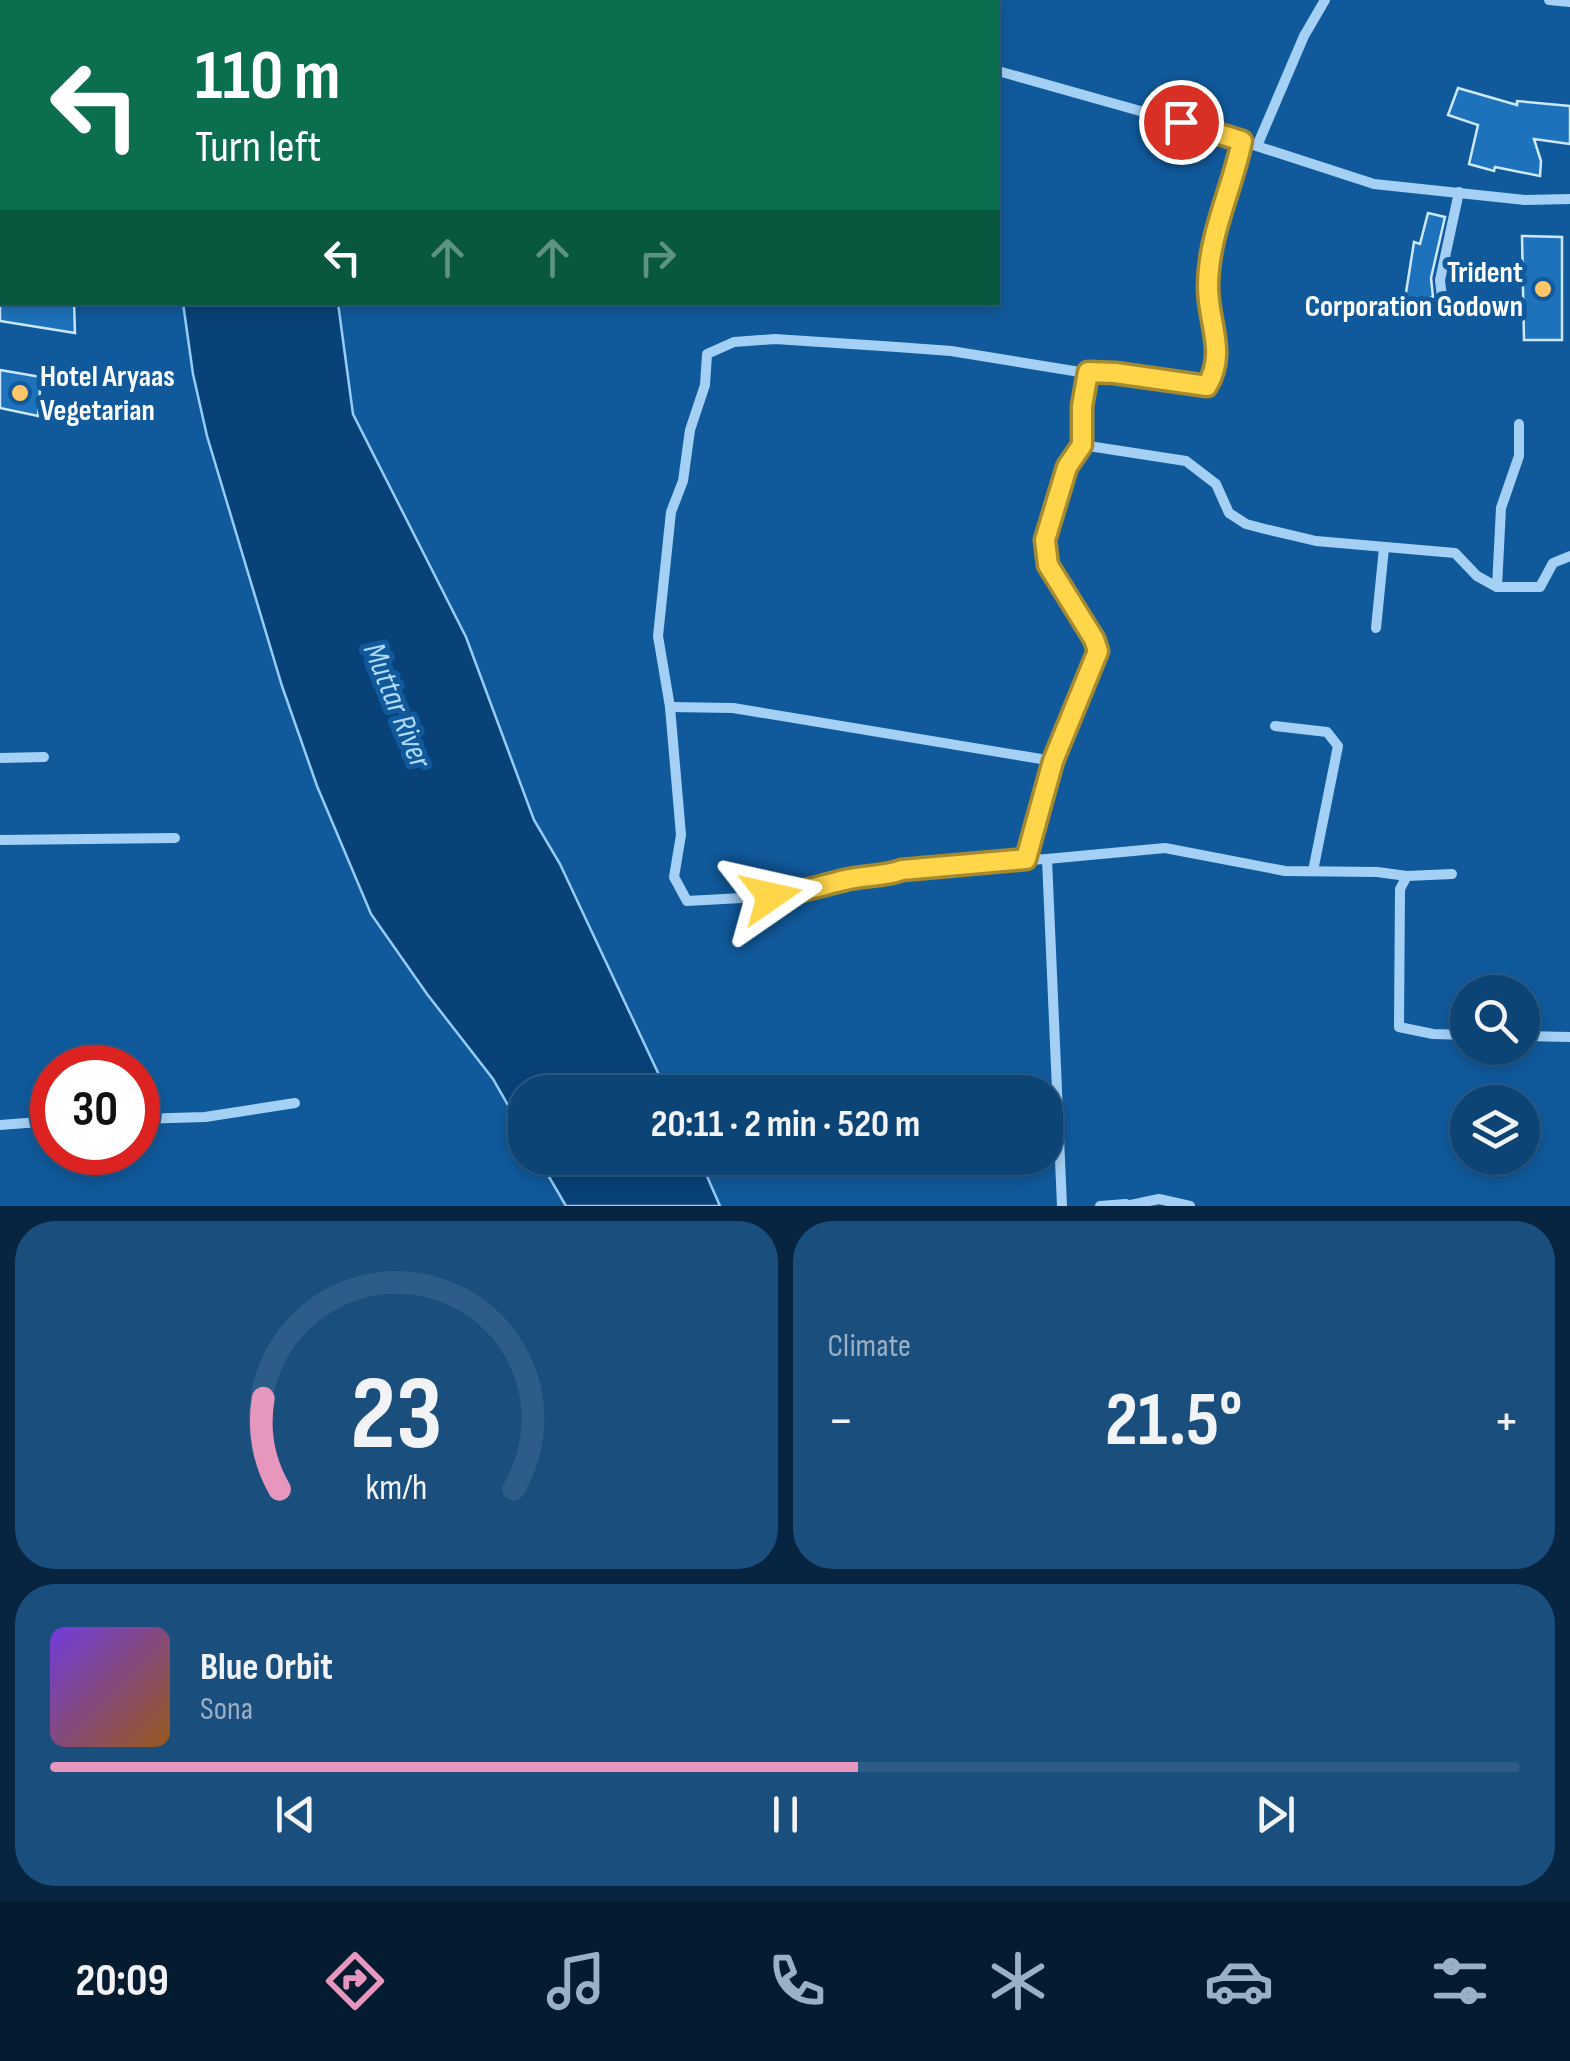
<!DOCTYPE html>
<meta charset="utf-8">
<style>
:root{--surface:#0c4475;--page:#1a4e7d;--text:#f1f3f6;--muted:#9ab0c5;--line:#2c5c87;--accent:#e797bd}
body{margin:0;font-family:"Sofia Sans Condensed",sans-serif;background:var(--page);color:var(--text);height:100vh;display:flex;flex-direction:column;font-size:38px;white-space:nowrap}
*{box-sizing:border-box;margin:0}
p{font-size:32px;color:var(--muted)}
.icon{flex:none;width:55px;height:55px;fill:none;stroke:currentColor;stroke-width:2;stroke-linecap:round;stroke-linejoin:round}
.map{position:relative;height:1206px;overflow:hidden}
.panel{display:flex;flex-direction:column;gap:15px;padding:15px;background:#072540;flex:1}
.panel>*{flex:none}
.hud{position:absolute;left:0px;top:0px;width:1000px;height:305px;box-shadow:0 5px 15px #0003,0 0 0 2px var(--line);background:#0b6e4f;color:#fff;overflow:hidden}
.buttons{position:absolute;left:1450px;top:975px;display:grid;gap:20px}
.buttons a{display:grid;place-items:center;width:90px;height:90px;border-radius:50%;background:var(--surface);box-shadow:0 5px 15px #0003,0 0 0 2px var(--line);font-size:50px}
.speed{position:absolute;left:30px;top:1045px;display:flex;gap:20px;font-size:50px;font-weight:700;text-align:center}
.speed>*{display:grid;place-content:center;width:130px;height:130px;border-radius:50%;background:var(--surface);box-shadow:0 5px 15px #0003,0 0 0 2px var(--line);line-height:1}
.speed .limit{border:15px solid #d22;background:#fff;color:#111}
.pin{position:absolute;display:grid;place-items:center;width:85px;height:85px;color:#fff;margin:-42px;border:5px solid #fff;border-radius:50%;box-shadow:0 2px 10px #0007}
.me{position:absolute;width:110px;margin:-55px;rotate:79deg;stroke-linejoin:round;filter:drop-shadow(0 0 8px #0008)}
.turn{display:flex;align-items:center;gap:35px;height:210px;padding:0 30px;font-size:45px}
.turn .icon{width:130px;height:130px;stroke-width:2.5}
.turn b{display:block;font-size:70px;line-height:85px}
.lanes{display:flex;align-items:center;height:95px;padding:0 30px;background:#0003;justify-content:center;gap:50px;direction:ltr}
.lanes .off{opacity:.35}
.big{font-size:75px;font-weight:700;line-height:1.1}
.panel .tile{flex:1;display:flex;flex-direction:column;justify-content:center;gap:15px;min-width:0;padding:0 35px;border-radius:40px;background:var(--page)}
.panel .dial{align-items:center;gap:0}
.dial svg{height:260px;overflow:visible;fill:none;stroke:var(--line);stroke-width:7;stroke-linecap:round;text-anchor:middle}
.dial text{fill:var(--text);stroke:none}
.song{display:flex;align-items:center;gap:30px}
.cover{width:120px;height:120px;border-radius:15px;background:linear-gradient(135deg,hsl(260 70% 55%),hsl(30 70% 35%))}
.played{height:10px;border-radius:5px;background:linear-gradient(90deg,var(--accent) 55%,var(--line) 55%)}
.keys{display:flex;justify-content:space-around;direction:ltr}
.heat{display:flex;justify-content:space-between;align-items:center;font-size:55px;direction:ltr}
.panel .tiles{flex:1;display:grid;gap:15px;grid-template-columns:1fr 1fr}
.tile:last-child{grid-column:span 2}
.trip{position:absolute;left:508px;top:1075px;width:555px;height:100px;border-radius:40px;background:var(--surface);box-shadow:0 5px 15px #0003,0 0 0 2px var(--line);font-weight:700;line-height:100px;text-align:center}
.menu{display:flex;height:160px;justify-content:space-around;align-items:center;background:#051b2f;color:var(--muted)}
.menu .icon{width:70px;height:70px}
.menu .active{color:var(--accent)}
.menu b{font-size:45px;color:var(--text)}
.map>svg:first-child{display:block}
</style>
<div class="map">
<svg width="1570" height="1206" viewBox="0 0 1570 1206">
<rect width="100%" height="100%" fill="#105a9c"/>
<g fill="#094278" stroke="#95ccf8" stroke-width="2.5">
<path d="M 183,303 L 338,303 L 353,414 L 466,637 L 534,820 L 560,864 L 667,1092 L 525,1092 L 525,1135 L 493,1079 L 427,994 L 371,914 L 317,786 L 282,686 L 207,436 L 193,374 Z"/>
<path d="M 538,1158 L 699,1158 L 720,1206 L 566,1206 Z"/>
</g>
<g fill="#1d72bb" stroke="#cce8fe" stroke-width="2.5">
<path d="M 1458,88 L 1517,105 L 1517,101 L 1570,106 L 1570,144 L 1534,139 L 1541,161 L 1540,176 L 1495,167 L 1494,171 L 1469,164 L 1478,125 L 1448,115 Z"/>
<path d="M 1428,213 L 1445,217 L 1431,278 L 1433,297 L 1405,299 L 1414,242 L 1420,244 Z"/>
<path d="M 1522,236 L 1562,237 L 1562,340 L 1524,340 Z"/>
<path d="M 0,302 L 74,302 L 75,333 L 0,321 Z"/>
<path d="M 0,370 L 41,377 L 38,416 L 0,408 Z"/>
</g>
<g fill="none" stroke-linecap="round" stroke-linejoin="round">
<g stroke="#a4d0f5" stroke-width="10">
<path d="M 787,0 L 792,2"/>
<path d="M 934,0 L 935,2"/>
<path d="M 1549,0 L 1570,2"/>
<path d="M 998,71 L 1204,129 L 1374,184 L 1525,200 L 1570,199"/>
<path d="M 1242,141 C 1232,190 1208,235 1208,287 C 1208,323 1227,352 1207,386 L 1115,373 L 1080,372 L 951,351 L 897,347 L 775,339 L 734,342 L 707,354 L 705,385 L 690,430 L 683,481 L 671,512 L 658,636 L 670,707 L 681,835 L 674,877 L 687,901 L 795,895 L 848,879 L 887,876 L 902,870 L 947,864 L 1047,859 L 1165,848 L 1285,871 L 1377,872 L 1407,876"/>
<path d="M 1257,146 L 1304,36 L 1325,0"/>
<path d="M 1442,298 L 1440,280 L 1459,192"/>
<path d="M 1082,445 L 1186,461 L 1216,484 L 1229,513 L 1246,524 L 1265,529 L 1316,541 L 1455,553 L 1477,576 L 1497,587 L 1540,587 L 1553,563 L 1570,556"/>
<path d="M 1497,587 L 1501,508 L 1519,456 L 1519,424"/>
<path d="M 1376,628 L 1384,548"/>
<path d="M 670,707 L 733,708 L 1053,761"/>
<path d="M 1275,726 L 1327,732 L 1338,746 L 1313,871"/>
<path d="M 0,758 L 44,757"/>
<path d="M 0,840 L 175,838"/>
<path d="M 1026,859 L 1053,761 L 1098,651 L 1094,639 L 1048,565 L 1045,540 L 1067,467 L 1082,445 L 1087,373"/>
<path d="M 1047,859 L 1062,1206"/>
<path d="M 1452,874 L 1407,876 L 1400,889 L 1399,1027 L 1433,1034 L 1468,1035"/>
<path d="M 1522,1036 L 1570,1037"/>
<path d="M 138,1119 L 205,1117 L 295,1103"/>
<path d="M 0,1125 L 52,1121"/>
<path d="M 1100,1206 L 1126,1204"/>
<path d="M 1126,1206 L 1159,1199 L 1190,1206"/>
</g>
</g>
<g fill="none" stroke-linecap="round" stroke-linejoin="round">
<defs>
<path id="route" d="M 771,896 C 797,894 819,886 845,880 C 864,875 883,877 902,870 L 1026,859 L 1053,761 L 1098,651 L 1094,639 L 1048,565 L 1045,540 L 1067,467 L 1082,445 L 1082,406 L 1088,372 L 1115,373 L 1207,386 C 1227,352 1208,323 1208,287 C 1208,235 1232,190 1242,141 L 1181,122"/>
</defs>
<use href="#route" stroke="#a68a30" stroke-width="25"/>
<use href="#route" stroke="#ffd54a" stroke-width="18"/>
</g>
<g fill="#ffc668" stroke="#105a9c" stroke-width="4">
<circle cx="1543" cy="289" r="10"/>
<circle cx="20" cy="393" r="10"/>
</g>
<g text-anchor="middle" stroke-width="10" stroke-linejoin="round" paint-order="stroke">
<g font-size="30" font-weight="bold" fill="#fff" stroke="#105a9c" text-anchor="end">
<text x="1523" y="282">Trident<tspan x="1523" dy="34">Corporation Godown</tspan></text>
<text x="40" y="386" text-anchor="start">Hotel Aryaas<tspan x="40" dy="34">Vegetarian</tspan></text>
</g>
<g font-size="32" font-style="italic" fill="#b0d9fb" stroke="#105a9c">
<text transform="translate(398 705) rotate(68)" y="11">Muttar River</text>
</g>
</g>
</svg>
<div class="buttons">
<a><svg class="icon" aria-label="search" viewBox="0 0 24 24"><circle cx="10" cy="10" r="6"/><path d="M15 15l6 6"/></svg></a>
<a><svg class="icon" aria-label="layers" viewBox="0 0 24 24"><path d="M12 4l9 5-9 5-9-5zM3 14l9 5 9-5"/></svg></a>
</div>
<div class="speed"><div class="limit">30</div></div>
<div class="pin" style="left:1181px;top:122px;background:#d93025"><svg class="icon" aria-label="arrive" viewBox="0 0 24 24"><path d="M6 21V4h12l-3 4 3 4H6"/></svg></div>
<svg class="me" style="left:771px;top:896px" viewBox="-20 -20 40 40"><path d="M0-17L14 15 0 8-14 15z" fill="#ffd54a" stroke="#fff" stroke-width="4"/></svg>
<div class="trip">20:11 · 2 min · 520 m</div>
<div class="hud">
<div class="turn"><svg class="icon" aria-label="left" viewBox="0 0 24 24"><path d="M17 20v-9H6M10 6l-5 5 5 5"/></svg><div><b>110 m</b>Turn left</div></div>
<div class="lanes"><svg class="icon" aria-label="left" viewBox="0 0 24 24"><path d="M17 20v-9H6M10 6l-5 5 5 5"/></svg><svg class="icon off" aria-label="ahead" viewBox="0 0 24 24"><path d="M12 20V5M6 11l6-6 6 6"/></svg><svg class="icon off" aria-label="ahead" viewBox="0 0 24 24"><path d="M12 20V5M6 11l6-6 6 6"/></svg><svg class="icon off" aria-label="right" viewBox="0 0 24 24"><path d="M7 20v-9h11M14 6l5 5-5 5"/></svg></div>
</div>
</div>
<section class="panel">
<div class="tiles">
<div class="tile dial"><svg viewBox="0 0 100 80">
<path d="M14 69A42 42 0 1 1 86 69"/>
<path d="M14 69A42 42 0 0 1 9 41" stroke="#e797bd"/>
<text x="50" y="56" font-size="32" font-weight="700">23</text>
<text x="50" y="72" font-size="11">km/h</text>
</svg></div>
<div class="tile"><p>Climate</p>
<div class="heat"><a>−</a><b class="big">21.5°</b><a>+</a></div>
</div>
<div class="tile">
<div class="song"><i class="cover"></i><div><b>Blue Orbit</b><p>Sona</p></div></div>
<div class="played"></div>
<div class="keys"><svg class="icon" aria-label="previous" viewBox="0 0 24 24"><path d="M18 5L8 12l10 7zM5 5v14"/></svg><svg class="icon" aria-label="pause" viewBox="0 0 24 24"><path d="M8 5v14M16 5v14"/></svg><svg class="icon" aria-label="next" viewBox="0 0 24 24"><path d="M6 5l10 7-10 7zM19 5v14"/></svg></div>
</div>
</div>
</section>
<nav class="menu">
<b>20:09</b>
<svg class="icon active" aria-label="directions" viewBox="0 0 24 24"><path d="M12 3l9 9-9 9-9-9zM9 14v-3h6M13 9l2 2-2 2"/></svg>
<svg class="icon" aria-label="music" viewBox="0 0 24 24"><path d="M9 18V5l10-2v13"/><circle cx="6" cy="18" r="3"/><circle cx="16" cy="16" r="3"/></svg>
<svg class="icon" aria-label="phone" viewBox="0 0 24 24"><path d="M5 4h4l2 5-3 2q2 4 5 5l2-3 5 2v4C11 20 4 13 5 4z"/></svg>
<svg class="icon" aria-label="climate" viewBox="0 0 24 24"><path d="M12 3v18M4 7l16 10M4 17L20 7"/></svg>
<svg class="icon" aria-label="car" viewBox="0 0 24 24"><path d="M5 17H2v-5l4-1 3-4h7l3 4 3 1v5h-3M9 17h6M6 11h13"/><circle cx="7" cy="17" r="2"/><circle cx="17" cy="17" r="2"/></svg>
<svg class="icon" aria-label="filters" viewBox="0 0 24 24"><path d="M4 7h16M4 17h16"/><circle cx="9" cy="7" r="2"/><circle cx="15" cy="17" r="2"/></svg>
</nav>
